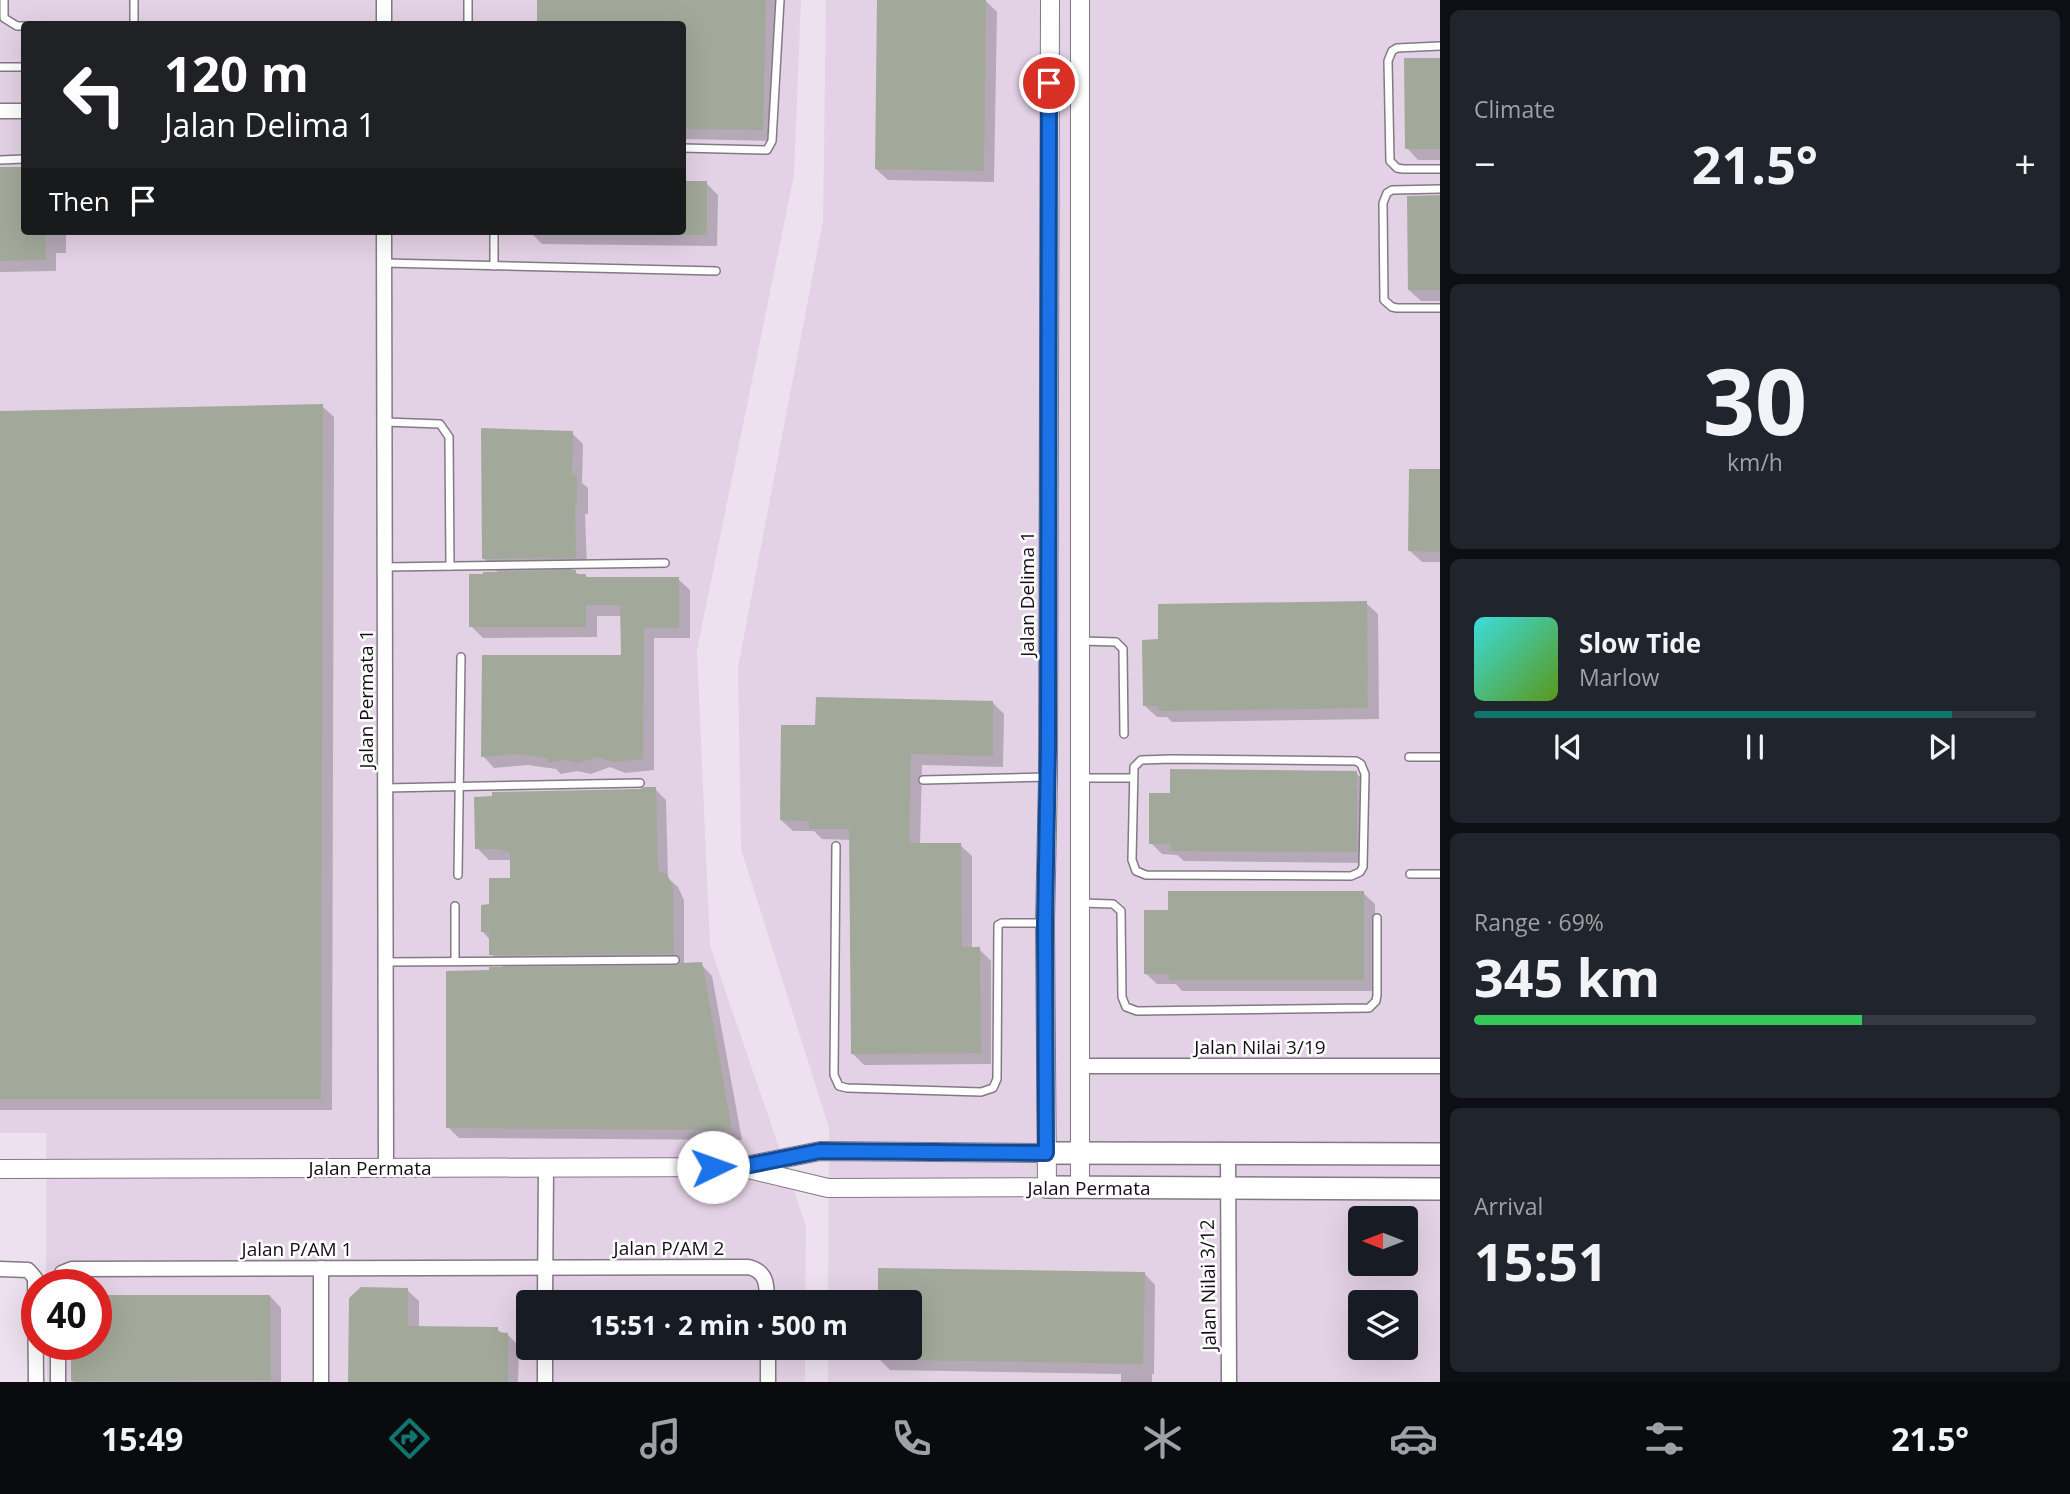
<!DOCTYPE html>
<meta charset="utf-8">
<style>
:root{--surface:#171b24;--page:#20242c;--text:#f1f3f6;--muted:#9ea1a6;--line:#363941;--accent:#0f766e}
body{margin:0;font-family:"Open Sans",sans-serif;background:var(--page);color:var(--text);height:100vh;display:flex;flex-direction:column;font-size:26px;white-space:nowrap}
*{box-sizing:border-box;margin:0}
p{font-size:23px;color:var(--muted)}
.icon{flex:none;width:38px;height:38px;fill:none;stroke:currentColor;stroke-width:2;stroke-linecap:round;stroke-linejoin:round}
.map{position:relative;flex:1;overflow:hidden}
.details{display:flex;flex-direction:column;gap:10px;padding:10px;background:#0d0f14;width:630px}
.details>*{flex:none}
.banner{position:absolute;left:21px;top:21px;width:665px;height:214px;border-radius:7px;box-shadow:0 7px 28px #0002;background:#202124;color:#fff;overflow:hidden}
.needle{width:46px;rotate:270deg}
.buttons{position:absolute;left:1348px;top:1206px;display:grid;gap:14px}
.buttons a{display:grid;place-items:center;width:70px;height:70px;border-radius:7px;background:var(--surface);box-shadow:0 7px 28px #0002;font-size:35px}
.speed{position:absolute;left:21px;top:1269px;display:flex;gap:14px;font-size:35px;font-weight:700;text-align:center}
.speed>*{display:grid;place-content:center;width:91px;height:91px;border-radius:50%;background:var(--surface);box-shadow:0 7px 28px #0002;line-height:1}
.speed .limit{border:10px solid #d22;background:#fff;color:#111}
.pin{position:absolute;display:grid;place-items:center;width:60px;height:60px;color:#fff;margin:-30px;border:4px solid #fff;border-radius:50%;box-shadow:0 2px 7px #0007}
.me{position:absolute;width:77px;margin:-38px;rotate:87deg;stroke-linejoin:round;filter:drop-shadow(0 0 5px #0008)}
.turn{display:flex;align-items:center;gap:24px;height:147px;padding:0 28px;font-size:32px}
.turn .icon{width:91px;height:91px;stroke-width:2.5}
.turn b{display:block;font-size:49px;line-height:60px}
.then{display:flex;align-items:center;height:66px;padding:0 28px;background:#0003;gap:14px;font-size:26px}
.big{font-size:52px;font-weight:700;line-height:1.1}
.details .card{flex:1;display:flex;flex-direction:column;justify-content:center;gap:10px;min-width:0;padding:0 24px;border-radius:10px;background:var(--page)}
.details .dial{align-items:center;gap:0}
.dial b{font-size:91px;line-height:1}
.song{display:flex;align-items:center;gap:21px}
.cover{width:84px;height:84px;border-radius:10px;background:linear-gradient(135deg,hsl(180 70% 55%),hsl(90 70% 35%))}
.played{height:7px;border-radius:4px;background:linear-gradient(90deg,var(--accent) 85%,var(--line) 85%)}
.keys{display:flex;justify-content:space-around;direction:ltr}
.heat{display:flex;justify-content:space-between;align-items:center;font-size:38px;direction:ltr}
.charge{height:10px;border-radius:5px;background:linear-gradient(90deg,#34c759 69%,var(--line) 0)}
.trip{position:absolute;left:516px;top:1290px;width:406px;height:70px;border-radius:7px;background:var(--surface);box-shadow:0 7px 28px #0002;font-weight:700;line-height:70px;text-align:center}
.tab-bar{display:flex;height:112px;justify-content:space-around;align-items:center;background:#090b0e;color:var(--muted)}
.tab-bar .icon{width:49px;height:49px}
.tab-bar .current{color:var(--accent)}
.tab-bar b{font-size:32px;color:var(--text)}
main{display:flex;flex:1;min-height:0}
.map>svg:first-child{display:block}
</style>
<main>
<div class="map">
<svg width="1440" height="1382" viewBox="0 0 1440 1382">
<rect width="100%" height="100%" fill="#ede1ef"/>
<g fill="#e3d2e5" fill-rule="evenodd">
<path d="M 0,0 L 801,0 L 794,175 L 697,650 L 710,946 L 806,1226 L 805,1302 L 528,1302 L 528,1348 L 805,1348 L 805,1382 L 47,1382 L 47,1344 L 96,1344 L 96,1284 L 46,1284 L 46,1133 L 0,1133 ZM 24,24 L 682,24 L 682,231 L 24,231 Z"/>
<path d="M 826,0 L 1440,0 L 1440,1382 L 828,1382 L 828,1348 L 910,1348 L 910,1302 L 828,1302 L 829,1128 L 741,849 L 738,667 L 823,221 ZM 1360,1218 L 1405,1218 L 1405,1264 L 1360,1264 ZM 1360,1302 L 1405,1302 L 1405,1348 L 1360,1348 Z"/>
</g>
<g fill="#0003">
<path d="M 539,0 L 776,0 L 774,141 L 682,139 L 682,24 L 538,24 Z"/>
<path d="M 879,0 L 986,1 L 997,12 L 994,182 L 888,180 L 876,169 Z"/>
<path d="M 1440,60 L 1440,160 L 1418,160 L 1407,148 Z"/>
<path d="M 0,169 L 24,169 L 24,231 L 66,231 L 66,253 L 56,253 L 56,271 L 0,272 Z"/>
<path d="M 706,183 L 718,195 L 717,246 L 542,244 L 530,232 L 682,231 Z"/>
<path d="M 1440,197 L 1440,301 L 1421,301 L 1409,290 Z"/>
<path d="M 322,406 L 334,417 L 332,1110 L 0,1110 L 0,412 Z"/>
<path d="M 572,433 L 583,444 L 582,483 L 588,488 L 588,514 L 585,514 L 587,569 L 572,569 L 579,575 L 585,575 L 589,579 L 678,579 L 690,590 L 690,638 L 654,638 L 654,770 L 625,773 L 610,767 L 591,774 L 577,771 L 561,774 L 556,769 L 528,765 L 494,768 L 483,756 L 622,657 L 622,616 L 597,616 L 597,637 L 483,638 L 471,626 L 499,573 L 484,559 Z"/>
<path d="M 1440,471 L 1440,562 L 1422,562 L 1410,551 Z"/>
<path d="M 1366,603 L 1378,614 L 1379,719 L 1172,722 L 1167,717 L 1157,717 L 1145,706 L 1160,641 Z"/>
<path d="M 993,703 L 1004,714 L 1003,767 L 922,765 L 920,845 L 960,845 L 972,856 L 972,949 L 979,949 L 991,961 L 991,1064 L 864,1065 L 852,1053 L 851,840 L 822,839 L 814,831 L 793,831 L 781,820 L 817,727 Z"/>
<path d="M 1356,773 L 1368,784 L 1368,863 L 1184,861 L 1177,855 L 1162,854 L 1151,843 Z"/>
<path d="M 655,789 L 666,800 L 668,878 L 678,887 L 684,900 L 684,965 L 701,964 L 712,976 L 742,1140 L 459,1138 L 448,1127 L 505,969 L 491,954 L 490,940 L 483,932 L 491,906 L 512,879 L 512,860 L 489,860 L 477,848 Z"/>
<path d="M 1363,893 L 1375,904 L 1375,991 L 1182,991 L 1176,984 L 1157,984 L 1145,973 Z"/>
<path d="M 1144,1273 L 1155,1285 L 1154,1374 L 1152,1374 L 1152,1382 L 1121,1382 L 1121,1374 L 890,1370 L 879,1359 L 879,1348 L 910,1348 L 910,1302 L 879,1302 Z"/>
<path d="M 407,1290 L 419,1301 L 419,1328 L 497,1329 L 503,1334 L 507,1334 L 519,1346 L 518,1382 L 350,1382 Z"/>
<path d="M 270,1296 L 281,1308 L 281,1382 L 73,1382 L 73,1344 L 96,1344 Z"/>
</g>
<g fill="#a2a99a">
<path d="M 537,0 L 766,0 L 763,130 L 682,129 L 682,24 L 537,24 Z"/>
<path d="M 877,0 L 986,0 L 984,171 L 875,169 Z"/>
<path d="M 1404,58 L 1440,58 L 1440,149 L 1405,149 Z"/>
<path d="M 0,167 L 24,167 L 24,231 L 45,231 L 46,260 L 0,261 Z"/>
<rect x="682" y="181" width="25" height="54"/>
<path d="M 1440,195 L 1440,290 L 1408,290 L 1407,196 Z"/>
<path d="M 323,404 L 321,1099 L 0,1099 L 0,411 Z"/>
<path d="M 481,428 L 573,431 L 572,475 L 577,475 L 577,503 L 575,503 L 576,558 L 482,559 Z"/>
<path d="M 1409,469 L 1440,469 L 1440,552 L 1408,551 Z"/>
<path d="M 576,570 L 576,574 L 586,574 L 586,577 L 679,577 L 679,628 L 644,628 L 643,759 L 613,762 L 597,757 L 578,763 L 564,760 L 548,763 L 548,758 L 516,754 L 481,757 L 482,655 L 621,655 L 620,605 L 586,605 L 586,627 L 469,627 L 469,574 L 483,574 L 483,572 Z"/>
<path d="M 1367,601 L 1368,708 L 1159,711 L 1158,706 L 1143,706 L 1142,640 L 1158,639 L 1158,604 Z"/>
<path d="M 816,697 L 993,701 L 993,756 L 911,754 L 909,843 L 961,843 L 962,947 L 980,947 L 981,1053 L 851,1054 L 849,829 L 809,829 L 809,821 L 780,820 L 781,725 L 815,725 Z"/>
<path d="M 1170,769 L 1357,771 L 1357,852 L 1171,851 L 1171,844 L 1149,844 L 1149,793 L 1170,793 Z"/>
<path d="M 644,787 L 656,787 L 658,871 L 667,874 L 673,887 L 674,954 L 489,955 L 489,932 L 481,932 L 481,905 L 489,904 L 489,878 L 510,878 L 510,852 L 497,849 L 475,849 L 474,797 L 492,796 L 492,792 L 640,789 Z"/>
<path d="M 1168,891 L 1364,891 L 1364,980 L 1169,980 L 1169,974 L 1144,974 L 1144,910 L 1168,910 Z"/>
<path d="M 702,962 L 732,1130 L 446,1128 L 446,971 L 489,970 L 489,967 L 675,966 L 680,963 Z"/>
<path d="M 878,1268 L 1145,1272 L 1143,1364 L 910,1360 L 910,1302 L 878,1302 Z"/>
<path d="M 361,1287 L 408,1288 L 408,1326 L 498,1327 L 498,1332 L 508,1333 L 508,1382 L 348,1382 L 349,1298 Z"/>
<path d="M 96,1295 L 270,1295 L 271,1380 L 71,1381 L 71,1344 L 96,1344 Z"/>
</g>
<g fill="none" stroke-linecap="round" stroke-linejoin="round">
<defs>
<g id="service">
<path d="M 4,0 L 4,18 L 17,26 L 24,26"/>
<path d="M 134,0 L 134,24"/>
<path d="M 468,24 L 468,0"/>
<path d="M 1440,46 L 1397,48 L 1392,51 L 1388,61 L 1390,161 L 1397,168 L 1403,169 L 1440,169"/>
<path d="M 0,67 L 24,67"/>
<path d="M 682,148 L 767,150 L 772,141 L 780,0"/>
<path d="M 0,160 L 24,159"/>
<path d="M 1440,189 L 1392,190 L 1387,193 L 1383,203 L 1384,300 L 1392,307 L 1397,308 L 1440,308"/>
<path d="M 494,231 L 494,266"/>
<path d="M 385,263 L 716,271"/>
<path d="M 385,422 L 440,424 L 449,437 L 450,566"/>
<path d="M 385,567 L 665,563"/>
<path d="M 1081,641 L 1116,642 L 1123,649 L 1124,734"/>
<path d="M 1409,757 L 1440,757"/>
<path d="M 1172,759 L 1356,761 L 1361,764 L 1365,774 L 1363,867 L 1360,872 L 1351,876 L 1146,875 L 1136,871 L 1132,860 L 1134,767 L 1141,760 Z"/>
<path d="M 1082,778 L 1132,778"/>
<path d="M 923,780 L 1048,777"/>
<path d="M 385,788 L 640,783"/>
<path d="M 836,846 L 834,1075 L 839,1086 L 847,1088 L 981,1092 L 993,1088 L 997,1079 L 998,925 L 1002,923 L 1044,923"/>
<path d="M 1410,874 L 1440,874"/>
<path d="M 458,875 L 461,657"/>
<path d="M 1081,903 L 1113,904 L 1121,911 L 1122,997 L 1126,1007 L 1137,1011 L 1369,1008 L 1376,1001 L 1377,995 L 1377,918"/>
<path d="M 455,906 L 455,961"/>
<path d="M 386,962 L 675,960"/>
</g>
<g id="minor">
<path d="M 384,0 L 384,24"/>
<path d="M 0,111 L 24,111"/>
<path d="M 384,231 L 386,1168"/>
<path d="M 1080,1066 L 1440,1066"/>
<path d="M 1228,1153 L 1229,1382"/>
<path d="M 321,1268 L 321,1382"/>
<path d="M 0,1269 L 28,1270 L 35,1278 L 36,1382"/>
<path d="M 58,1284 L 62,1273 L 72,1269 L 748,1267 C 767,1271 767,1285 767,1302"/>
<path d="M 545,1302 L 546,1167"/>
<path d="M 58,1344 L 58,1382"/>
<path d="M 768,1348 L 768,1382"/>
<path d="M 545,1382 L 545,1348"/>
</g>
<g id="tertiary">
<path d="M 1080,0 L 1080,1188"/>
<path d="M 740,1167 L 828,1188 L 1047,1187 L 1045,923 L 1048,777 L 1050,0"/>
<path d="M 0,1169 L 740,1167 L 820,1151 L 1046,1153"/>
</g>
<g id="secondary">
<path d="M 1046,1153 L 1440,1154"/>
<path d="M 1047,1187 L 1440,1189"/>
</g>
</defs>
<use href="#service" stroke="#837985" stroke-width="10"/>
<use href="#minor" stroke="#837985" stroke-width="17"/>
<use href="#tertiary" stroke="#837985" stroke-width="20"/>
<use href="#secondary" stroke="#837985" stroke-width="24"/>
<use href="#service" stroke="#fff" stroke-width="7"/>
<use href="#minor" stroke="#fff" stroke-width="14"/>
<use href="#tertiary" stroke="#fff" stroke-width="18"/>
<use href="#secondary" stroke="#fff" stroke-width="21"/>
</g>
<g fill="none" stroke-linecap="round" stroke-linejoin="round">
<defs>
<path id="route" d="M 713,1167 L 740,1167 L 820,1151 L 1046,1153 L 1045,923 L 1048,749 L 1049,83"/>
</defs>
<use href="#route" stroke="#114b97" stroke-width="18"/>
<use href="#route" stroke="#1a73e8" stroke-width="12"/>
</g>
<g text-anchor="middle" stroke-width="5" stroke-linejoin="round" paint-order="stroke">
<g font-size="19" fill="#130f14" stroke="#fff">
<text transform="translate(1027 594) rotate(-90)" y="7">Jalan Delima 1</text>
<text transform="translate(366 699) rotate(-90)" y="7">Jalan Permata 1</text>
<text x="1260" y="1054">Jalan Nilai 3/19</text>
<text x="370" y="1175">Jalan Permata</text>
<text x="1089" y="1195">Jalan Permata</text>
<text x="669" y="1255">Jalan P/AM 2</text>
<text x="297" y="1256">Jalan P/AM 1</text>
<text transform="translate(1208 1285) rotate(-91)" y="7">Jalan Nilai 3/12</text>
</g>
</g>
</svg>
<div class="buttons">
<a><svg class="needle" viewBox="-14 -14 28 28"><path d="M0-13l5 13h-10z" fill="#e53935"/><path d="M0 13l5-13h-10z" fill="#9ea1a6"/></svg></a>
<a><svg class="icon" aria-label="layers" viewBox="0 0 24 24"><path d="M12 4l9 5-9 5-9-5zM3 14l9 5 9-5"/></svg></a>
</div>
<div class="speed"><div class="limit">40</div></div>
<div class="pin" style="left:1049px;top:83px;background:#d93025"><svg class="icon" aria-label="arrive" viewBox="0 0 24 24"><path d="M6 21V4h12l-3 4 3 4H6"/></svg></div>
<svg class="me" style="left:713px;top:1167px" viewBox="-20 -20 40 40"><circle r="19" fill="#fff"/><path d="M0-13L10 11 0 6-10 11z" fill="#1a73e8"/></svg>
<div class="trip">15:51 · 2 min · 500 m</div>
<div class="banner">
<div class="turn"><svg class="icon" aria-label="left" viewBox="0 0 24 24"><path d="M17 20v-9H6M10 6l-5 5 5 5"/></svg><div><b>120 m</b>Jalan Delima 1</div></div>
<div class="then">Then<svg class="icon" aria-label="arrive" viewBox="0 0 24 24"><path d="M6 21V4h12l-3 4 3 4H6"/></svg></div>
</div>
</div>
<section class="details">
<div class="card"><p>Climate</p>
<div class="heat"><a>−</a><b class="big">21.5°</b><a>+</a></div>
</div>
<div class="card dial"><b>30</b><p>km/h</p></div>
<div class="card">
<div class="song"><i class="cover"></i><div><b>Slow Tide</b><p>Marlow</p></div></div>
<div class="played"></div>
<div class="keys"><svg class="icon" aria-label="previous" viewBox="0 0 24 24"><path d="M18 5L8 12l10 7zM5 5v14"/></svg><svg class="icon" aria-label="pause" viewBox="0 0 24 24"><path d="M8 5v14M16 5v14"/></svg><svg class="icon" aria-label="next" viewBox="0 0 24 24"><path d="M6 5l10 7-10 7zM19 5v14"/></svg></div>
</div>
<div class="card"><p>Range · 69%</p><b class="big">345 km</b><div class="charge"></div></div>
<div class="card"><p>Arrival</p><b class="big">15:51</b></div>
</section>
</main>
<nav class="tab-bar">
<b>15:49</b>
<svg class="icon current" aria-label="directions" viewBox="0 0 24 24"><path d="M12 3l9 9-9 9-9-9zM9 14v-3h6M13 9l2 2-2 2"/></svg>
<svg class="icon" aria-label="music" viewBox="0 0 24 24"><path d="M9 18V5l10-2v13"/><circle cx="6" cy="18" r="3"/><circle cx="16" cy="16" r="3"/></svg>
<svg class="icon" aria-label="phone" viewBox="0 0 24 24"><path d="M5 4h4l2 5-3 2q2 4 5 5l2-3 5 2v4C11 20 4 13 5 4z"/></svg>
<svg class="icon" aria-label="climate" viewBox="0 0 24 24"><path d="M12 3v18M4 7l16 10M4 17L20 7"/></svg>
<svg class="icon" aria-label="car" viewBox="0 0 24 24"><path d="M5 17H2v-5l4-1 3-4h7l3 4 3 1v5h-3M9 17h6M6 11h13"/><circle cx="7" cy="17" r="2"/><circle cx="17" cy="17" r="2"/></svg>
<svg class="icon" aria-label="filters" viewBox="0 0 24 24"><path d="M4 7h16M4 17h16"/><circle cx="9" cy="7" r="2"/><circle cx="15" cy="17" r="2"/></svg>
<b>21.5°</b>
</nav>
